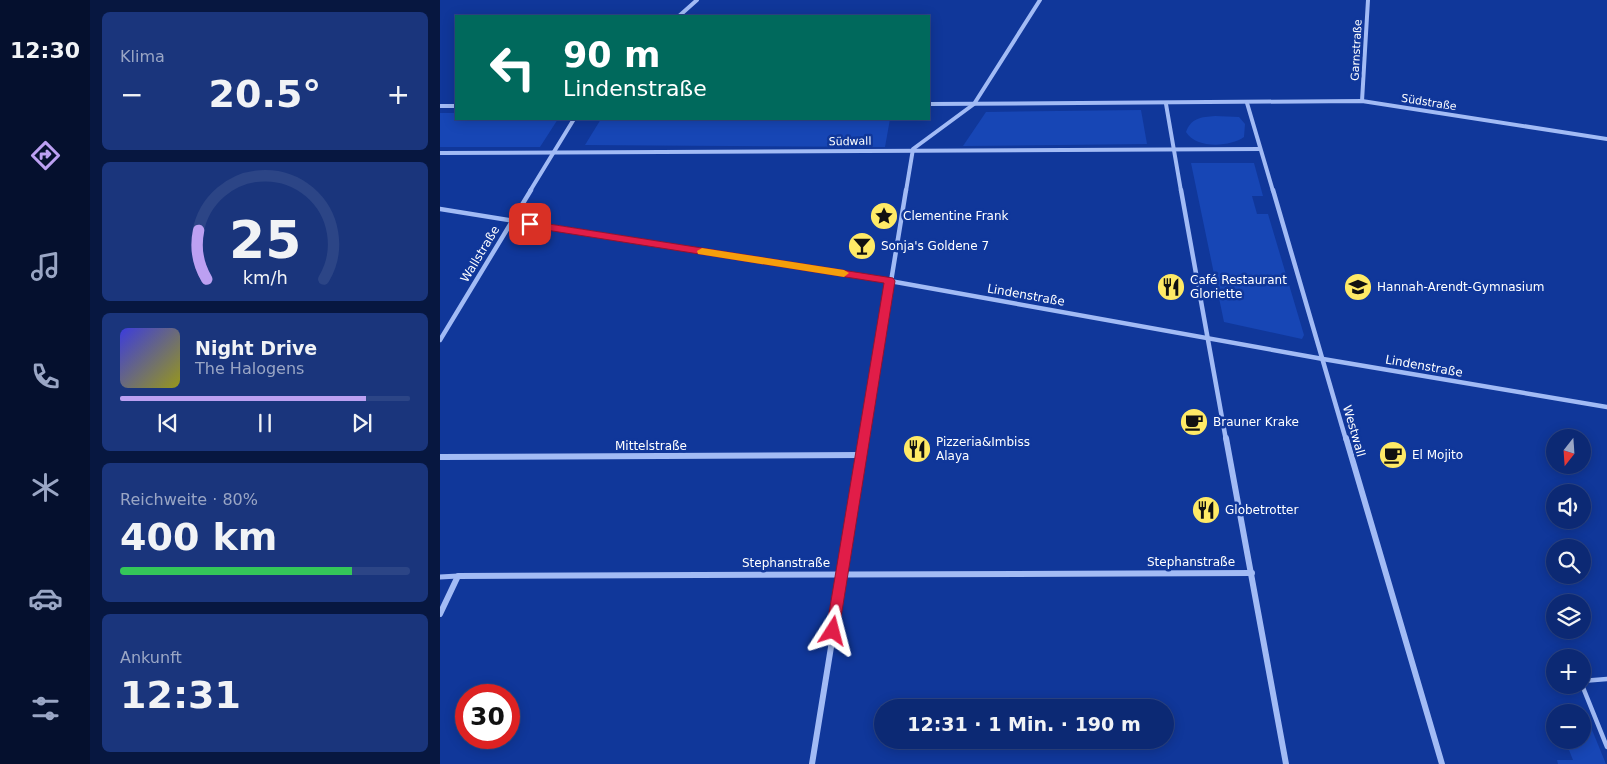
<!DOCTYPE html>
<html lang="de">
<meta charset="utf-8">
<style>
:root{--surface:#0c2974;--page:#1a357c;--text:#f1f3f6;--muted:#9aa6c5;--line:#2c4586;--accent:#bca0f2}
body{margin:0;font-family:"DejaVu Sans",sans-serif;background:var(--page);color:var(--text);height:100vh;display:flex;flex-direction:column;font-size:19px;white-space:nowrap}
*{box-sizing:border-box;margin:0}
p{font-size:16px;color:var(--muted)}
.icon{flex:none;width:28px;height:28px;fill:none;stroke:currentColor;stroke-width:2;stroke-linecap:round;stroke-linejoin:round}
.map{position:relative;flex:1;overflow:hidden}
.sheet{display:flex;flex-direction:column;gap:12px;padding:12px;background:#071740;width:350px}
.sheet>*{flex:none}
.banner{position:absolute;left:15px;top:15px;width:475px;height:105px;border-radius:0px;box-shadow:0 2px 12px #0003,0 0 0 1px var(--line);background:#00695c;color:#fff;overflow:hidden}
.needle{width:32px;rotate:197deg}
.fabs{position:absolute;left:1106px;top:429px;display:grid;gap:10px}
.fabs a{display:grid;place-items:center;width:45px;height:45px;border-radius:50%;background:var(--surface);box-shadow:0 2px 12px #0003,0 0 0 1px var(--line);font-size:25px}
.speed{position:absolute;left:15px;top:684px;display:flex;gap:10px;font-size:25px;font-weight:700;text-align:center}
.speed>*{display:grid;place-content:center;width:65px;height:65px;border-radius:50%;background:var(--surface);box-shadow:0 2px 12px #0003,0 0 0 1px var(--line);line-height:1}
.speed .limit{border:8px solid #d22;background:#fff;color:#111}
.pin{position:absolute;display:grid;place-items:center;width:42px;height:42px;color:#fff;margin:-21px;border-radius:10px;box-shadow:0 2px 8px #0006}
.me{position:absolute;width:55px;margin:-28px;rotate:9deg;stroke-linejoin:round;filter:drop-shadow(0 0 4px #0008)}
.turn{display:flex;align-items:center;gap:18px;height:105px;padding:0 25px;font-size:22px}
.turn .icon{width:65px;height:65px;stroke-width:2.5}
.turn b{display:block;font-size:35px;line-height:42px}
.big{font-size:38px;font-weight:700;line-height:1.1}
.sheet .card{flex:1;display:flex;flex-direction:column;justify-content:center;gap:8px;min-width:0;padding:0 18px;border-radius:8px;background:var(--page)}
.sheet .dial{align-items:center;gap:0}
.dial svg{height:130px;overflow:visible;fill:none;stroke:var(--line);stroke-width:7;stroke-linecap:round;text-anchor:middle}
.dial text{fill:var(--text);stroke:none}
.song{display:flex;align-items:center;gap:15px}
.cover{width:60px;height:60px;border-radius:8px;background:linear-gradient(135deg,hsl(240 70% 55%),hsl(60 70% 35%))}
.played{height:5px;border-radius:2px;background:linear-gradient(90deg,var(--accent) 85%,var(--line) 85%)}
.keys{display:flex;justify-content:space-around;direction:ltr}
.heat{display:flex;justify-content:space-between;align-items:center;font-size:28px;direction:ltr}
.charge{height:8px;border-radius:4px;background:linear-gradient(90deg,#34c759 80%,var(--line) 0)}
.trip{position:absolute;left:434px;top:699px;width:300px;height:50px;border-radius:25px;background:var(--surface);box-shadow:0 2px 12px #0003,0 0 0 1px var(--line);font-weight:700;line-height:50px;text-align:center}
main{display:flex;flex:1;min-height:0}
.tab-bar{display:flex;flex-direction:column;width:90px;justify-content:space-around;align-items:center;background:#05102e;color:var(--muted)}
.tab-bar .icon{width:35px;height:35px}
.tab-bar .current{color:var(--accent)}
.tab-bar b{font-size:22px;color:var(--text)}
.map>svg:first-child{display:block}
</style>
<main>
<nav class="tab-bar">
<b>12:30</b>
<svg class="icon current" aria-label="directions" viewBox="0 0 24 24"><path d="M12 3l9 9-9 9-9-9zM9 14v-3h6M13 9l2 2-2 2"/></svg>
<svg class="icon" aria-label="music" viewBox="0 0 24 24"><path d="M9 18V5l10-2v13"/><circle cx="6" cy="18" r="3"/><circle cx="16" cy="16" r="3"/></svg>
<svg class="icon" aria-label="phone" viewBox="0 0 24 24"><path d="M5 4h4l2 5-3 2q2 4 5 5l2-3 5 2v4C11 20 4 13 5 4z"/></svg>
<svg class="icon" aria-label="climate" viewBox="0 0 24 24"><path d="M12 3v18M4 7l16 10M4 17L20 7"/></svg>
<svg class="icon" aria-label="car" viewBox="0 0 24 24"><path d="M5 17H2v-5l4-1 3-4h7l3 4 3 1v5h-3M9 17h6M6 11h13"/><circle cx="7" cy="17" r="2"/><circle cx="17" cy="17" r="2"/></svg>
<svg class="icon" aria-label="filters" viewBox="0 0 24 24"><path d="M4 7h16M4 17h16"/><circle cx="9" cy="7" r="2"/><circle cx="15" cy="17" r="2"/></svg>
</nav>
<section class="sheet">
<div class="card"><p>Klima</p>
<div class="heat"><a>−</a><b class="big">20.5°</b><a>+</a></div>
</div>
<div class="card dial"><svg viewBox="0 0 100 80">
<path d="M14 69A42 42 0 1 1 86 69"/>
<path d="M14 69A42 42 0 0 1 9 39" stroke="#bca0f2"/>
<text x="50" y="56" font-size="32" font-weight="700">25</text>
<text x="50" y="72" font-size="11">km/h</text>
</svg></div>
<div class="card">
<div class="song"><i class="cover"></i><div><b>Night Drive</b><p>The Halogens</p></div></div>
<div class="played"></div>
<div class="keys"><svg class="icon" aria-label="previous" viewBox="0 0 24 24"><path d="M18 5L8 12l10 7zM5 5v14"/></svg><svg class="icon" aria-label="pause" viewBox="0 0 24 24"><path d="M8 5v14M16 5v14"/></svg><svg class="icon" aria-label="next" viewBox="0 0 24 24"><path d="M6 5l10 7-10 7zM19 5v14"/></svg></div>
</div>
<div class="card"><p>Reichweite · 80%</p><b class="big">400 km</b><div class="charge"></div></div>
<div class="card"><p>Ankunft</p><b class="big">12:31</b></div>
</section>
<div class="map">
<svg width="1167" height="764" viewBox="0 0 1167 764">
<rect width="100%" height="100%" fill="#10379a"/>
<g fill="#1746b5">
<path d="M 701,110 L 707,144 L 523,146 L 546,112 Z"/>
<path d="M 0,113 L 16,113 L 16,119 L 118,119 L 100,147 L 0,147 Z"/>
<path d="M 775,116 L 799,117 L 805,124 L 804,137 C 790,147 756,149 746,132 C 751,118 761,117 775,116 Z"/>
<path d="M 161,119 L 450,119 L 445,147 L 145,145 Z"/>
<path d="M 751,163 L 814,163 L 823,196 L 812,196 L 817,214 L 828,214 L 864,335 L 862,339 L 784,322 Z"/>
<path d="M 1143,725 L 1150,725 L 1166,764 L 1118,764 L 1117,760 L 1133,760 L 1125,740 L 1142,740 Z"/>
</g>
<g fill="none" stroke-linecap="round" stroke-linejoin="round">
<g stroke="#a2bbf5" stroke-width="4.5">
<path d="M 1142,681 L 1167,679"/>
<path d="M 1142,685 L 1167,747"/>
</g>
<path stroke="#a2bbf5" stroke-width="5" d="M 0,577 L 18,576"/>
<g stroke="#a2bbf5" stroke-width="4">
<path d="M 239,16 L 257,0"/>
<path d="M 922,101 L 928,0"/>
<path d="M 807,103 L 833,191"/>
<path d="M 489,104 L 922,101 L 1167,139"/>
<path d="M 726,104 L 741,191"/>
<path d="M 0,106 L 16,106"/>
<path d="M 0,153 L 820,149"/>
<path d="M 90,191 L 134,119"/>
<path d="M 466,191 L 473,149 L 534,104 L 600,0"/>
</g>
<g stroke="#a2bbf5" stroke-width="4.5">
<path d="M 741,190 L 786,440"/>
<path d="M 833,190 L 906,440"/>
<path d="M 0,209 L 450,281 L 883,359 L 1167,407"/>
<path d="M 0,340 L 91,190"/>
<path d="M 425,440 L 466,190"/>
</g>
<g stroke="#a2bbf5" stroke-width="6">
<path d="M 786,438 L 846,764"/>
<path d="M 906,438 L 1002,764"/>
<path d="M 0,457 L 422,455"/>
<path d="M 0,614 L 18,576 L 812,573"/>
<path d="M 372,764 L 425,438"/>
</g>
</g>
<path fill="#e11d48" stroke="#92132f" d="M 90,221 L 453,278 L 455,281 L 398,636 L 393,638 L 388,636 L 386,631 L 444,283 L 87,227 L 85,224 Z"/>
<path fill="#f59e0b" d="M 262,248 L 404,270 L 409,273 L 404,277 L 258,254 L 257,251 Z"/>
<defs>
<symbol id="sight-disc" viewBox="-11 -11 22 22"><circle r="9.5" fill="#ffea66" stroke="#10379a"/><path d="M0-6L1.8-2.2L6-1.7L2.9 1.2L3.7 5.4L0 3.3L-3.7 5.4L-2.9 1.2L-6-1.7L-1.8-2.2Z" fill="#111"/></symbol>
<symbol id="bar-disc" viewBox="-11 -11 22 22"><circle r="9.5" fill="#ffea66" stroke="#10379a"/><path d="M-6-5H6L.8 .8V4.5H3.5V6h-7V4.5H-.8V.8Z" fill="#111"/></symbol>
<symbol id="restaurant-disc" viewBox="-11 -11 22 22"><circle r="9.5" fill="#ffea66" stroke="#10379a"/><path d="M-5-6h1v4h1v-4h1v4h1v-4h1v5L-1.5 .5V6h-2V.5L-5-1ZM5-6V6H3V1.5H1.5Q1.5-4 5-6Z" fill="#111"/></symbol>
<symbol id="school-disc" viewBox="-11 -11 22 22"><circle r="9.5" fill="#ffea66" stroke="#10379a"/><path d="M0-5L7-2L0 1L-7-2ZM-4 1L0 2.5L4 1V4Q0 6-4 4Z" fill="#111"/></symbol>
<symbol id="cafe-disc" viewBox="-11 -11 22 22"><circle r="9.5" fill="#ffea66" stroke="#10379a"/><path d="M-5.5-4.5H6V0H3Q3 3.5 0 3.5H-2.5Q-5.5 3.5-5.5 0ZM3-3.2v2h1.7v-2ZM-6 4.5H4V6H-6Z" fill="#111"/></symbol>
</defs>
<g fill-rule="evenodd">
<use href="#sight-disc" x="428" y="200" width="32" height="32"/>
<use href="#bar-disc" x="406" y="230" width="32" height="32"/>
<use href="#restaurant-disc" x="715" y="271" width="32" height="32"/>
<use href="#school-disc" x="902" y="271" width="32" height="32"/>
<use href="#cafe-disc" x="738" y="406" width="32" height="32"/>
<use href="#restaurant-disc" x="461" y="433" width="32" height="32"/>
<use href="#cafe-disc" x="937" y="439" width="32" height="32"/>
<use href="#restaurant-disc" x="750" y="494" width="32" height="32"/>
</g>
<g text-anchor="middle" stroke-width="5" stroke-linejoin="round" paint-order="stroke">
<g font-size="11" fill="#fff" stroke="#10379a">
<text transform="translate(916 50) rotate(-87)" y="4">Garnstraße</text>
<text transform="translate(989 102) rotate(9)" y="4">Südstraße</text>
<text transform="translate(410 141) rotate(-1)" y="4">Südwall</text>
</g>
<g font-size="12" fill="#fff" stroke="#10379a" text-anchor="start">
<text x="463" y="220">Clementine Frank</text>
<text x="441" y="250">Sonja's Goldene 7</text>
<text x="750" y="284">Café Restaurant<tspan x="750" dy="14">Gloriette</tspan></text>
<text x="937" y="291">Hannah-Arendt-Gymnasium</text>
<text x="773" y="426">Brauner Krake</text>
<text x="496" y="446">Pizzeria&amp;Imbiss<tspan x="496" dy="14">Alaya</tspan></text>
<text x="972" y="459">El Mojito</text>
<text x="785" y="514">Globetrotter</text>
</g>
<g font-size="12" fill="#fff" stroke="#10379a">
<text transform="translate(40 254) rotate(-59)" y="4">Wallstraße</text>
<text transform="translate(586 295) rotate(10)" y="4">Lindenstraße</text>
<text transform="translate(984 366) rotate(10)" y="4">Lindenstraße</text>
<text transform="translate(914 431) rotate(74)" y="4">Westwall</text>
<text x="211" y="450">Mittelstraße</text>
<text x="751" y="566">Stephanstraße</text>
<text x="346" y="567">Stephanstraße</text>
</g>
</g>
</svg>
<div class="fabs">
<a><svg class="needle" viewBox="-14 -14 28 28"><path d="M0-13l5 13h-10z" fill="#e53935"/><path d="M0 13l5-13h-10z" fill="#9aa6c5"/></svg></a>
<a><svg class="icon" aria-label="sound" viewBox="0 0 24 24"><path d="M4 9h4l5-4v14l-5-4H4zM17 9q2 3 0 6"/></svg></a>
<a><svg class="icon" aria-label="search" viewBox="0 0 24 24"><circle cx="10" cy="10" r="6"/><path d="M15 15l6 6"/></svg></a>
<a><svg class="icon" aria-label="layers" viewBox="0 0 24 24"><path d="M12 4l9 5-9 5-9-5zM3 14l9 5 9-5"/></svg></a>
<a>+</a>
<a>−</a>
</div>
<div class="speed"><div class="limit">30</div></div>
<div class="pin" style="left:90px;top:224px;background:#d93025"><svg class="icon" aria-label="arrive" viewBox="0 0 24 24"><path d="M6 21V4h12l-3 4 3 4H6"/></svg></div>
<svg class="me" style="left:393px;top:631px" viewBox="-20 -20 40 40"><path d="M0-17L14 15 0 8-14 15z" fill="#e11d48" stroke="#fff" stroke-width="4"/></svg>
<div class="trip">12:31 · 1 Min. · 190 m</div>
<div class="banner">
<div class="turn"><svg class="icon" aria-label="left" viewBox="0 0 24 24"><path d="M17 20v-9H6M10 6l-5 5 5 5"/></svg><div><b>90 m</b>Lindenstraße</div></div>
</div>
</div>
</main>
